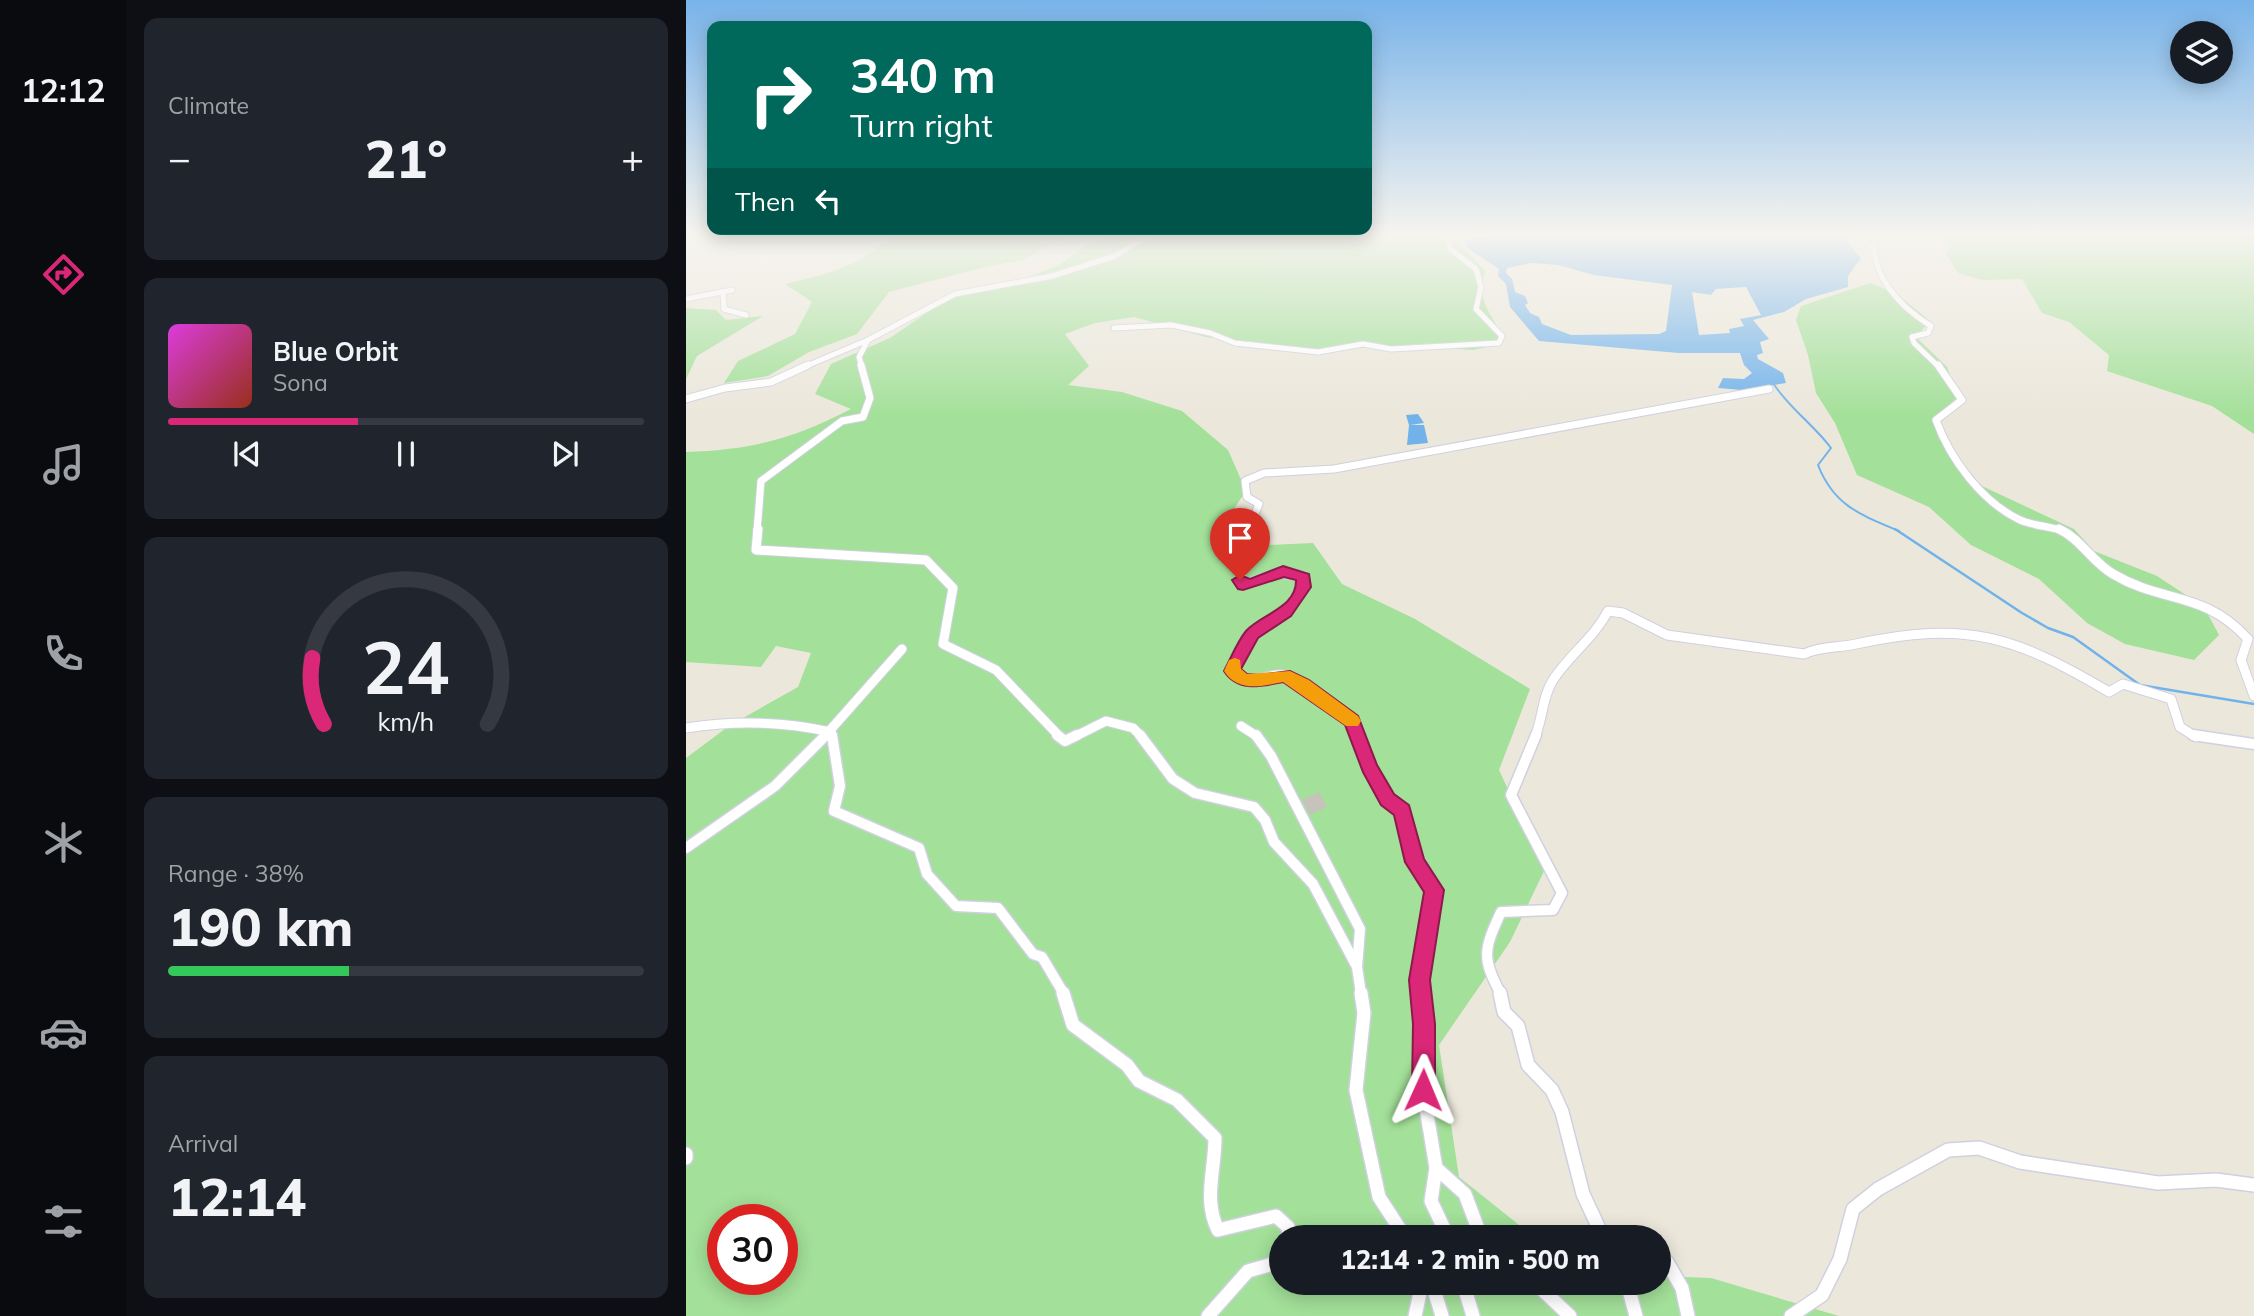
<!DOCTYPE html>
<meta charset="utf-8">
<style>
:root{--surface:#171b24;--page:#20242c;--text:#f1f3f6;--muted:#9ea1a6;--line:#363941;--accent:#db2777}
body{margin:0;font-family:Mulish,sans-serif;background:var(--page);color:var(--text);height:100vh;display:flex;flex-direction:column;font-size:26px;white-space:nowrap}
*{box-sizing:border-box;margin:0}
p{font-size:23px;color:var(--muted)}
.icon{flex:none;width:38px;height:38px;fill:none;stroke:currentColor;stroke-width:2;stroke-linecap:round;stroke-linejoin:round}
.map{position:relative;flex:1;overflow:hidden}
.details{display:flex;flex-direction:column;gap:18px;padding:18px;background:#0d0f14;width:560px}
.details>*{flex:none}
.banner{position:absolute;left:21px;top:21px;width:665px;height:214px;border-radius:14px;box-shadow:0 4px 18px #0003;background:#00695c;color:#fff;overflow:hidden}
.tools{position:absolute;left:1484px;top:21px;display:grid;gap:14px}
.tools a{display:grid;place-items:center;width:63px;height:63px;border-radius:50%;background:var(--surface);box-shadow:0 4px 18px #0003;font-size:35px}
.speed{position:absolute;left:21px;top:1204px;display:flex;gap:14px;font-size:35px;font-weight:700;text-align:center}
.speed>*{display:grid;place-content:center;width:91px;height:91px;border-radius:50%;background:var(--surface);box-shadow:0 4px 18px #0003;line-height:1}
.speed .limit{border:10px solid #d22;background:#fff;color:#111}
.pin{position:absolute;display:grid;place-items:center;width:60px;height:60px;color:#fff;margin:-72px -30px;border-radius:50% 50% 50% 0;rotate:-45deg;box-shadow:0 0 7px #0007}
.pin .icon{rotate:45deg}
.me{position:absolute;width:77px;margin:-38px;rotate:1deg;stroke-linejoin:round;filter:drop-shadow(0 0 5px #0008)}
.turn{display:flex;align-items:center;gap:24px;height:147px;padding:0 28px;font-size:32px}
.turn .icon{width:91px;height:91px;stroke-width:2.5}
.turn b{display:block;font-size:49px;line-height:60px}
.then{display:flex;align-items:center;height:66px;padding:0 28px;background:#0003;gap:14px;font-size:26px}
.big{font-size:52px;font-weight:800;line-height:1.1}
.details .card{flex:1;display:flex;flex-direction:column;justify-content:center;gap:10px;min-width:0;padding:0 24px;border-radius:14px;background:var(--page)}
.details .dial{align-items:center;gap:0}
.dial svg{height:182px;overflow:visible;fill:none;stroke:var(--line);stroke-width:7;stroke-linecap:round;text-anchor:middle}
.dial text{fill:var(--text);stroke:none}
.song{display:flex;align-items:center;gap:21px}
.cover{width:84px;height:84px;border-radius:10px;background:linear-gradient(135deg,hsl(300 70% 55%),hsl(10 70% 35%))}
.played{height:7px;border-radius:4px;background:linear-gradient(90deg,var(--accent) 40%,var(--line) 40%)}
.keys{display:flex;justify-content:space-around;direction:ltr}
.heat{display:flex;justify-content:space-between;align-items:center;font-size:38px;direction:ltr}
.charge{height:10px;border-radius:5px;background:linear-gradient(90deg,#34c759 38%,var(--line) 0)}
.trip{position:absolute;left:583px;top:1225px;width:402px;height:70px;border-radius:35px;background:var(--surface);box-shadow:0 4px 18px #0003;font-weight:800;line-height:70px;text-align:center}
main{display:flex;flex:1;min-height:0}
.tabs{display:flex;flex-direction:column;width:126px;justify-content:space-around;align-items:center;background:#090b0e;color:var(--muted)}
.tabs .icon{width:49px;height:49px}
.tabs .selected{color:var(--accent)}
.tabs b{font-size:32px;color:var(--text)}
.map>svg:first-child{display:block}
</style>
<main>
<nav class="tabs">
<b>12:12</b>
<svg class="icon selected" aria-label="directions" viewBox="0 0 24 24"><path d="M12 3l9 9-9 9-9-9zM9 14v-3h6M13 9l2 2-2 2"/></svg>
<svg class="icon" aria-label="music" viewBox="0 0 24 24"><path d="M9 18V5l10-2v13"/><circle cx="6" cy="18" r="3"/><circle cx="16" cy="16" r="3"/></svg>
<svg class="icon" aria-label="phone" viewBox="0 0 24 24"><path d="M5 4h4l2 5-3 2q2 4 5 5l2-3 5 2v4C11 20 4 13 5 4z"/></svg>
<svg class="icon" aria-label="climate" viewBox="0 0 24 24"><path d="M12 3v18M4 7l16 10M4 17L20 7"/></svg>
<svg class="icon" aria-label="car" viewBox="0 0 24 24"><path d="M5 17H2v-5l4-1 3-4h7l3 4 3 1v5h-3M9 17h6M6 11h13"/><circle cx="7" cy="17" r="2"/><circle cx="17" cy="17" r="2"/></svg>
<svg class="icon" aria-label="filters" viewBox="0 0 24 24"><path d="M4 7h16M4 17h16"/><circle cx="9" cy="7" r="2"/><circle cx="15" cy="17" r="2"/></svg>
</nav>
<section class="details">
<div class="card"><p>Climate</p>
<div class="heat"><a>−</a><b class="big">21°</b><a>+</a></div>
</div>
<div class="card">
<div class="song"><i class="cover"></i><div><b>Blue Orbit</b><p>Sona</p></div></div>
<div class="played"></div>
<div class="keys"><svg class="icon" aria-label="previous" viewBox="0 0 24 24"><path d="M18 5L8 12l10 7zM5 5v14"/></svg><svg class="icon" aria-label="pause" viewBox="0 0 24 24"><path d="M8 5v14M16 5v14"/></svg><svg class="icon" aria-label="next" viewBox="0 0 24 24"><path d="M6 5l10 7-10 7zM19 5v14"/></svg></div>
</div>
<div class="card dial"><svg viewBox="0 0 100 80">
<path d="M14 69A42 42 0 1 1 86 69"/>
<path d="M14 69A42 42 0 0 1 9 40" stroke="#db2777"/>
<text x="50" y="56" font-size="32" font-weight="700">24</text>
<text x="50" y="72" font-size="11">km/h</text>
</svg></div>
<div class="card"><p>Range · 38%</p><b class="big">190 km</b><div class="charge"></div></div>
<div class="card"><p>Arrival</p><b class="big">12:14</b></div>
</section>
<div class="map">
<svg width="1568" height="1316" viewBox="0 0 1568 1316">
<rect width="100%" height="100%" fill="#ebe7db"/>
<g fill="#a3e099" fill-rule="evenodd">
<path d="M 204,234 L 403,234 L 372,240 L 338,260 L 299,267 L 203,292 L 171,334 L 123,352 L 82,376 L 38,383 L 52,361 L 109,334 L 126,302 L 99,284 C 136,275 180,266 204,234 Z"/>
<path d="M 436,234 L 765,234 L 799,271 C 789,311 811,310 815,344 L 787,350 L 725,346 L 629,350 L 520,337 L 448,317 L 409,323 L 379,334 L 403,366 L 382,385 L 436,392 L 496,411 L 542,450 L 560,491 L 534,529 L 561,546 L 627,543 L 656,584 L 729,619 L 844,689 L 813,770 L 859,869 L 824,942 L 753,1045 L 773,1177 L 848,1237 L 595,1237 L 595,1283 L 973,1283 L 973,1276 L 1025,1278 L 1153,1316 L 0,1316 L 0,758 L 43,726 L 112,687 L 125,653 L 90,646 L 75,667 L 0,662 L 0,452 C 65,450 107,439 165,409 L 129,394 L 145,364 L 204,338 L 274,290 L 340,278 L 372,266 L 404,242 ZM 37,1220 L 96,1220 L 96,1279 L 37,1279 Z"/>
<path d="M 1257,234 L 1568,234 L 1568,434 L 1526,406 L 1421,371 L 1423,355 L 1383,322 L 1356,313 L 1336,279 L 1297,280 L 1272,273 L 1260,254 L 1264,248 Z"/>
<path d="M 1184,283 L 1211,294 L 1244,321 L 1230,337 L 1261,367 L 1272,397 L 1246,419 L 1283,480 L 1388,529 L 1408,551 L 1471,576 L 1518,607 L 1533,635 L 1508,660 L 1439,644 L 1401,623 L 1353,579 L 1285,545 L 1243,507 L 1171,475 L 1149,423 L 1130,393 L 1122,355 L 1110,320 L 1115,306 Z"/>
<path d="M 0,308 L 30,310 L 40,320 L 77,316 L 11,356 L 0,379 Z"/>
</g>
<g fill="#71b2ea" fill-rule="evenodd">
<path d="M 811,234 L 1154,234 L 1175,258 L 1162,276 L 1162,287 L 1120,299 L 1098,312 L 1067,320 L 1083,339 L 1074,342 L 1077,353 L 1071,355 L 1072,359 L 1097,373 L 1100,383 L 1056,390 L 1032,388 L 1037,378 L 1058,379 L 1066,373 L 1058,365 L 1054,353 L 993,353 L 853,341 L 824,307 L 820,284 L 812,276 L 813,269 L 780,247 L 780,241 ZM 846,263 L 872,265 L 908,275 L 986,285 L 980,331 L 973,334 L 885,335 L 856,324 L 853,317 L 844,313 L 839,305 L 842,303 L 839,296 L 829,292 L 826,279 L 820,273 L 821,268 ZM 1060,287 L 1075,315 L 1054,319 L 1058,326 L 1043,329 L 1044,333 L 1013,335 L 1006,292 L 1025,295 L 1030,289 Z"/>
<path d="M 732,414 L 738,423 L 724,425 L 738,425 L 742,443 L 721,445 L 723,425 L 720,415 Z"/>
</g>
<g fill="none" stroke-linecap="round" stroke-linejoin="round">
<path stroke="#71b2ea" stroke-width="2" d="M 1087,383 C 1103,408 1127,424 1145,448 L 1132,465 C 1148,506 1175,515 1213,531"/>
<path stroke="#71b2ea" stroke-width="2.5" d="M 1209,529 L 1336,613 L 1362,628 L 1387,637 L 1454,685 L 1568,704"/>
</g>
<path fill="#c6c3bb" d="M 633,792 L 641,807 L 624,815 L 616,800 Z"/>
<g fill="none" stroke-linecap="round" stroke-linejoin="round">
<defs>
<g id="street-far4">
<path d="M 1173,234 L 1187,247"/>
<path d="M 1190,234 C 1181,273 1214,307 1245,326 L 1242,333 L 1226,337 L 1228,343 L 1253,367"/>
<path d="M 37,292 L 38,309 L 60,315"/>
<path d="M 0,299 L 46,290"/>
<path d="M 428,328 L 485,325 L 524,333 L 549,343 L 632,352 L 677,344 L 705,349 L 813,343 L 816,336 L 790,309 L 795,287 L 790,269 L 764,249 L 761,234"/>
<path d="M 118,367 L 182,340"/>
<path d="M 176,367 L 173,357 L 182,340 L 269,294 L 366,276 L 429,256 L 464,234"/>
</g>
<g id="street-far3">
<path d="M 1252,365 L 1276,400 L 1250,420 C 1264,459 1296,502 1334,520 C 1348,526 1363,526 1377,531"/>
<path d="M 0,399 L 39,388 L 85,382 L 122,365"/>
<path d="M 71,531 L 75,481 L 156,421 L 177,417 L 184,398 L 175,365"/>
<path d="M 562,531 L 573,504 L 561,497 L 559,481 L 578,473 L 648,469 L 1083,389"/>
</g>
<g id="street-far2">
<path d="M 72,529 L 70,550 L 240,560 L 267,588 L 257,644 L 310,670 L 374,737"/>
<path d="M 563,529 L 554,580 L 557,585 L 594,573 L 618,577 C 614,611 584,615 564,637 C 555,646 550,659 546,671 C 569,690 574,673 598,675 C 609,676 659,711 666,721 C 669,725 670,732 672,737"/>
<path d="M 1373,529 C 1395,539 1406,562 1427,574 C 1477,604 1517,590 1562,639 L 1555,660 L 1568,696"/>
<path d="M 555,726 L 572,737"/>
<path d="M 0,728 C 50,720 96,721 145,732 L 146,737"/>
<path d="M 138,737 L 216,649"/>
<path d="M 388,737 L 420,721 L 447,728 L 456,737"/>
<path d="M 849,737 C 857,718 856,697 867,680 C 883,655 908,638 922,611 L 937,613 L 981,635 L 1118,654 C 1135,646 1152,648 1170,644 C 1281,620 1328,636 1423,692 L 1437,684 L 1485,699 L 1494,727 L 1510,737"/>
</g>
<g id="street-far1">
<path d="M 146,735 L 154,786 L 148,811 L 233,848 L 241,874 L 270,906 L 312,908 L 347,954 L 356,957 L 378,994"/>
<path d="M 371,735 L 379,741 L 391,735"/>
<path d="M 454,735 L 487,779 L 509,793 L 568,807 L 579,820 L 588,842 L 627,884 L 671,967"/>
<path d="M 570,735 L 585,756 L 674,929 L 671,967 L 675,994"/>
<path d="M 671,735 L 683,767 L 702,799 L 716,811 L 729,862 L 748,890 L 733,980 L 735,994"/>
<path d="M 1507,735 L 1568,744"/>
<path d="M 0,848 L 89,786 L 140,735"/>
<path d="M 815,994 C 795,958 798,949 815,912 L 867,910 L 876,893 L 825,795 L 850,735"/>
</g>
<g id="street">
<path d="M 377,993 L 387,1025 L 441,1065 L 453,1081 L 491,1100 L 529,1138 C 529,1170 517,1200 532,1230 L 590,1216 L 602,1227 L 603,1237"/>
<path d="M 675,993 L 678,1013 L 670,1090 L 693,1197 L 719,1237"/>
<path d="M 734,993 L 738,1024 L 737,1090 L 750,1168 L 745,1201 L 762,1237"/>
<path d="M 814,993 L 818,1012 L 832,1026 L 842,1065 L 866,1090 L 876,1112 L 897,1194 L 917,1237"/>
<path d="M 0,1154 L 0,1158"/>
<path d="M 750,1168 L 779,1194 L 795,1237"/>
<path d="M 973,1261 L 981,1262 L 996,1288 L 1002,1316"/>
<path d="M 746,1283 L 756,1316"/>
<path d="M 777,1283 L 787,1316"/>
<path d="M 849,1283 L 884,1316"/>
<path d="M 941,1283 L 950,1316"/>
<path d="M 522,1316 L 562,1271 L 590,1263 L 595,1257"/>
<path d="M 729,1316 L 736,1283"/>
<path d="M 1105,1316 L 1136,1295 L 1154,1259 L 1167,1209 L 1192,1189 L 1262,1150 L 1293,1148 L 1334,1162 L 1472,1183 L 1530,1180 L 1568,1185"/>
</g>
</defs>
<use href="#street-far4" stroke="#d0d0e1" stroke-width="7"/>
<use href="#street-far3" stroke="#d0d0e1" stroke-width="9"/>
<use href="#street-far2" stroke="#d0d0e1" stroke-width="11"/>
<use href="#street-far1" stroke="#d0d0e1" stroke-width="13"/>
<use href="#street" stroke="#d0d0e1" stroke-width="16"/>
<use href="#street-far4" stroke="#fff" stroke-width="5"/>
<use href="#street-far3" stroke="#fff" stroke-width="7"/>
<use href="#street-far2" stroke="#fff" stroke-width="9"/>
<use href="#street-far1" stroke="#fff" stroke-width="10"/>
<use href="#street" stroke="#fff" stroke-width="13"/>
</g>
<linearGradient id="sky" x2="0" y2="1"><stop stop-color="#78b3e9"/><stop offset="0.56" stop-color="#f6f4ef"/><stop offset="1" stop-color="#f6f4ef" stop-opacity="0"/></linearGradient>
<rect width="1568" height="418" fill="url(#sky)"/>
<path fill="#db2777" stroke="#8e194d" stroke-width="2" d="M 597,566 L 623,574 L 625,587 L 605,616 L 572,638 L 555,669 L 561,674 L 572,675 L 604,671 L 623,680 L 672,716 L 691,765 L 708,794 L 723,805 L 738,859 L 758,890 L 744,980 L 749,1024 L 749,1090 L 745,1098 L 737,1101 L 729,1098 L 726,1090 L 727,1024 L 723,980 L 738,892 L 719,862 L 708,815 L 695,805 L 677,772 L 659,725 L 597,682 C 576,686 552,693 538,671 C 545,658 551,642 560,631 C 575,614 611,608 610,580 L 598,577 L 557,590 L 552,589 L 546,580 L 554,575 L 564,579 Z"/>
<path fill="#f59e0b" d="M 549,658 L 554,660 L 555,669 L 561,674 L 604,671 L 623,680 L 672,716 L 675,721 L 672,726 L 660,726 L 597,682 C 576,686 552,693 538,671 L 543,660 Z"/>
</svg>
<div class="tools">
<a><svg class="icon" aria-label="layers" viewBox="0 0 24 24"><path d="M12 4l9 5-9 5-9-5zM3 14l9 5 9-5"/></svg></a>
</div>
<div class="speed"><div class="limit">30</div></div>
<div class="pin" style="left:554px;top:580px;background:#d93025"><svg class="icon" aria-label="arrive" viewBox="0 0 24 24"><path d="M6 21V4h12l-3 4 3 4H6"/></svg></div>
<svg class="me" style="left:737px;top:1090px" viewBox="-20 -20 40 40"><path d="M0-17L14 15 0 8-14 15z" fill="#db2777" stroke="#fff" stroke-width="4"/></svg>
<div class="trip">12:14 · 2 min · 500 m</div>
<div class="banner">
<div class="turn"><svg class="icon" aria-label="right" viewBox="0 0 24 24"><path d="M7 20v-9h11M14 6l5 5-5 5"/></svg><div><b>340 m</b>Turn right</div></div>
<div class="then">Then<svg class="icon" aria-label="left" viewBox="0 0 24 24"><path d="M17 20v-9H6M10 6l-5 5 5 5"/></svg></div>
</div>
</div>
</main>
